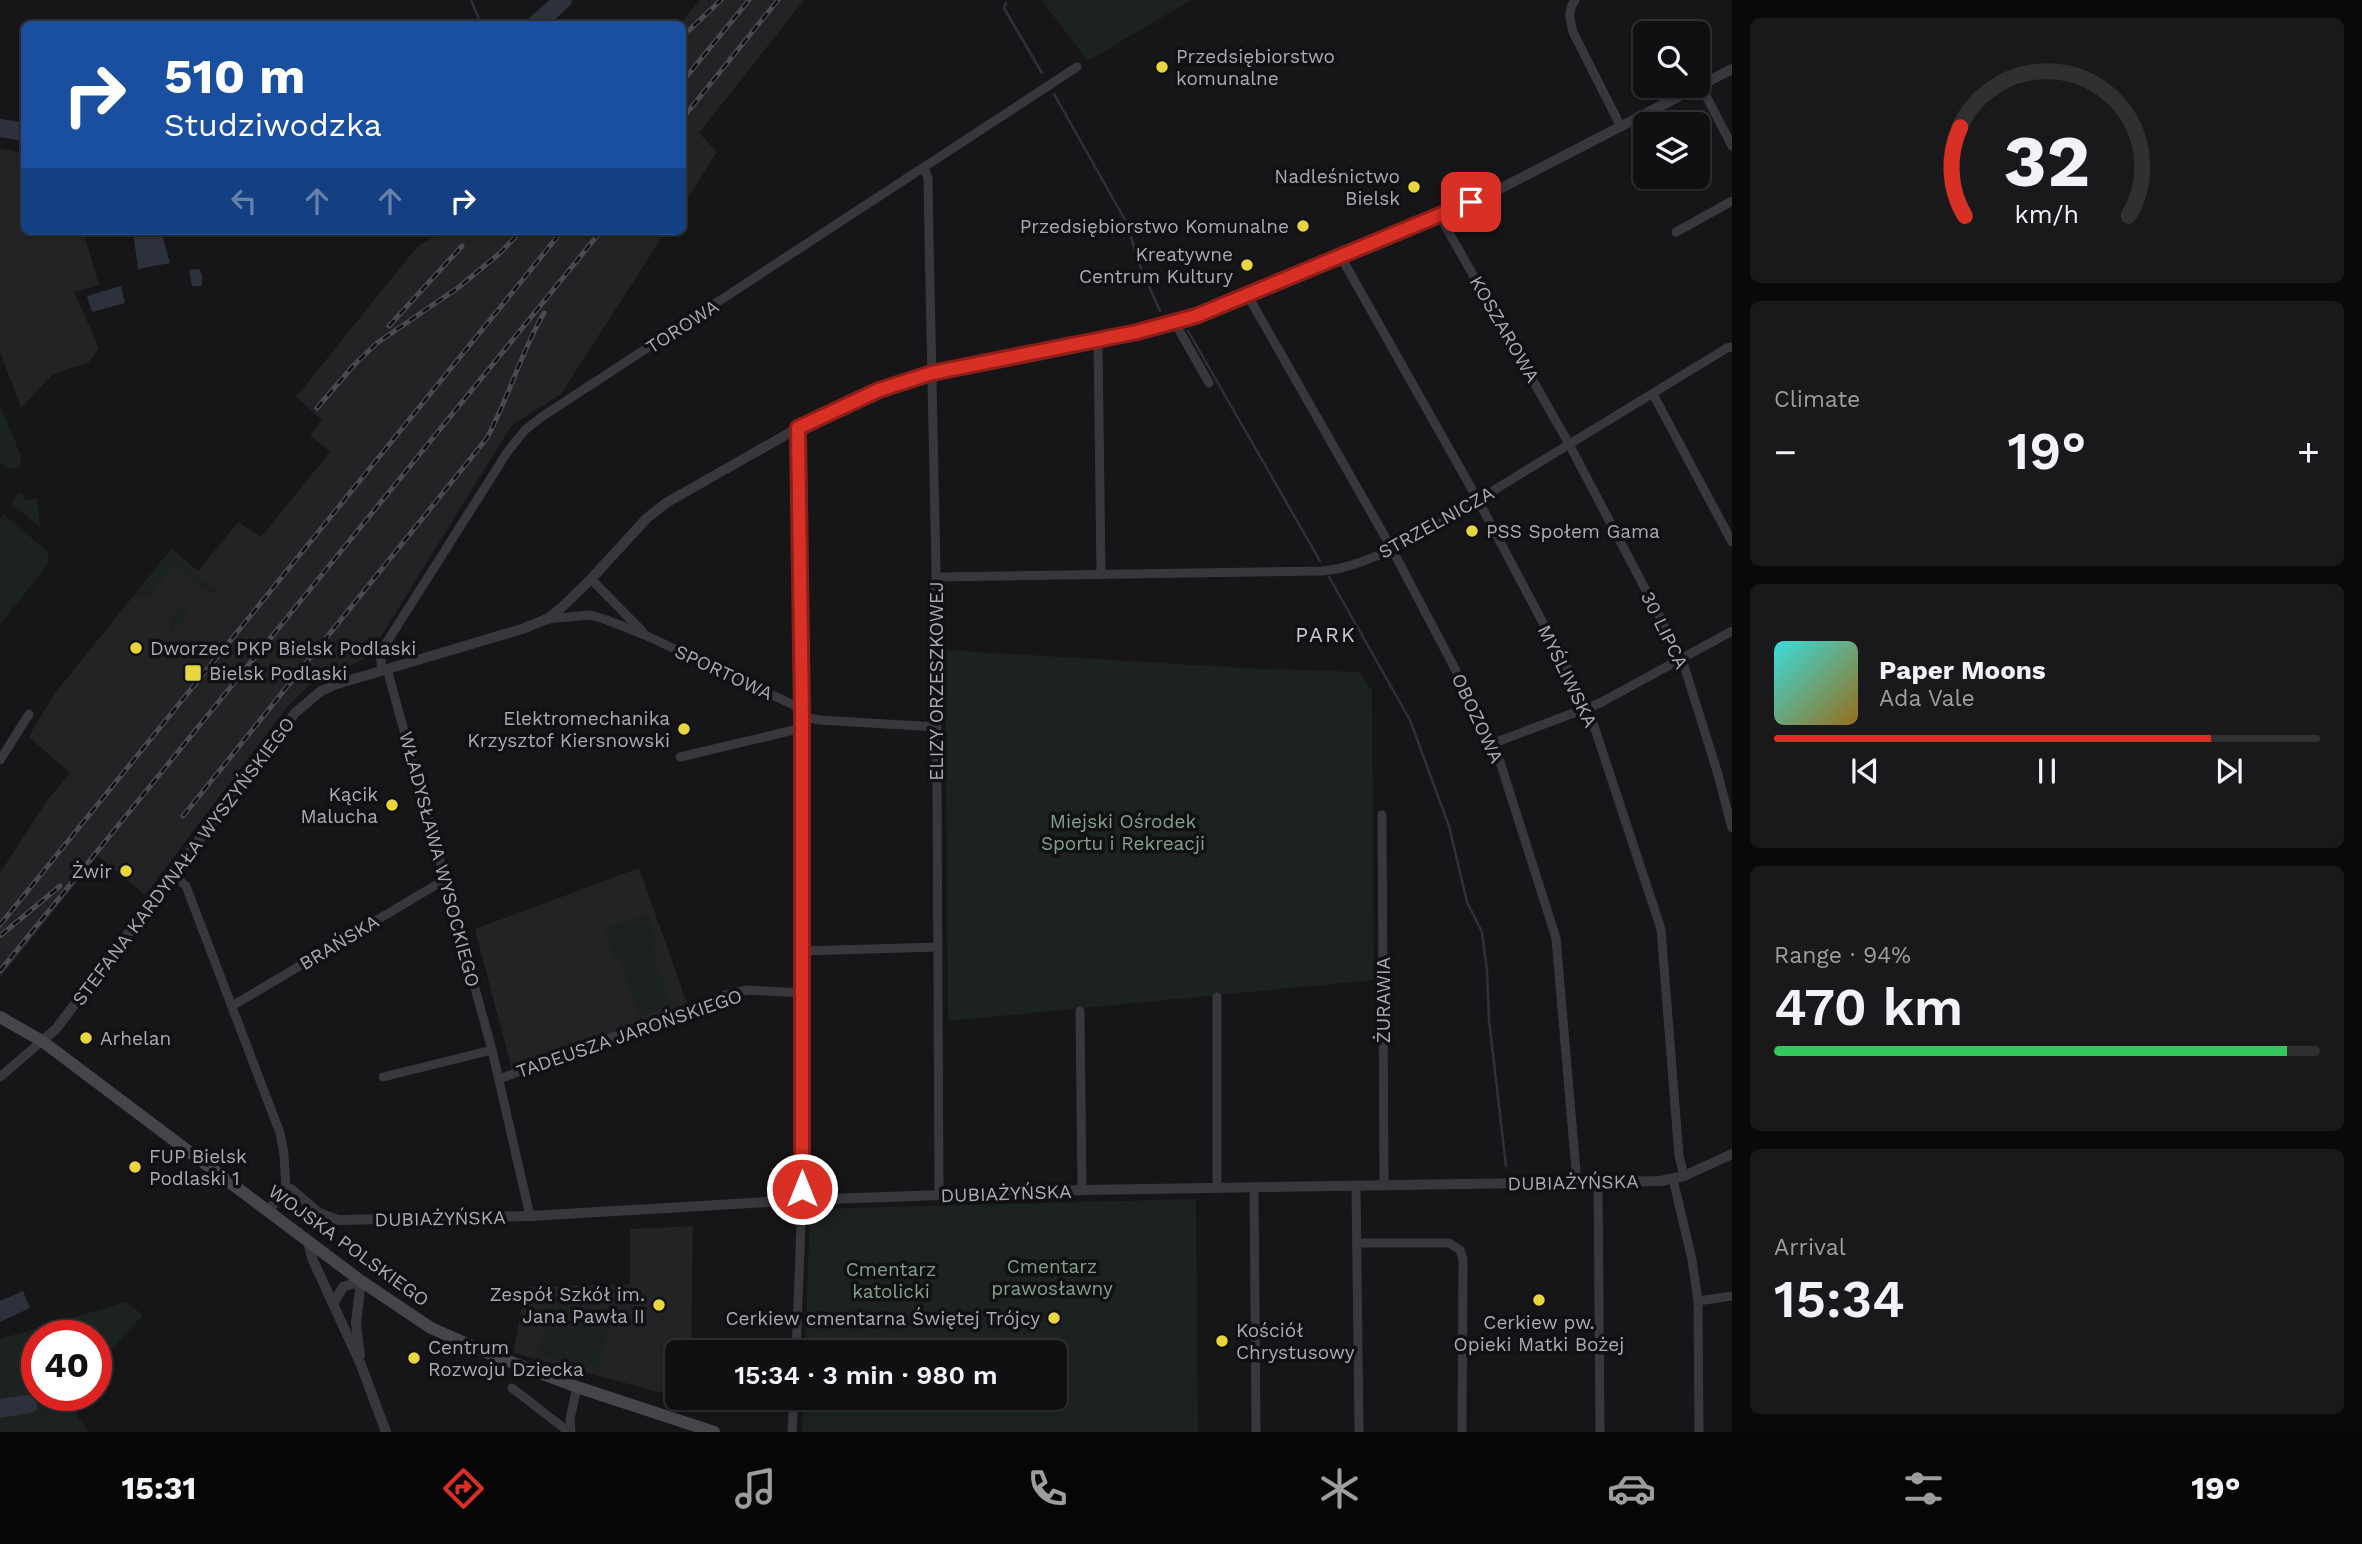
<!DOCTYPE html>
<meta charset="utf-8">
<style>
:root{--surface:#101012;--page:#19191b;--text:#f1f3f6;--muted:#9c9d9f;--line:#303032;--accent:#d93025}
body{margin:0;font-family:"Work Sans",sans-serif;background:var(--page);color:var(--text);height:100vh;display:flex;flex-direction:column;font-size:26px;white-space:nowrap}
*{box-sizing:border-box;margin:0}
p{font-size:23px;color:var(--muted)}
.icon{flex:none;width:38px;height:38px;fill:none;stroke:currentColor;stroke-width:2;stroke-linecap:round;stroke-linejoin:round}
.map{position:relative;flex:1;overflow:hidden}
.details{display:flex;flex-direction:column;gap:18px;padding:18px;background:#09090a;width:630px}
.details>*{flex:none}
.guide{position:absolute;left:21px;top:21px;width:665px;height:214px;border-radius:10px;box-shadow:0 2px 5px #0004,0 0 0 2px var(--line);background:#1a4fa0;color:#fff;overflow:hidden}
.buttons{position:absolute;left:1633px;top:21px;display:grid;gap:14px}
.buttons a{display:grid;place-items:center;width:77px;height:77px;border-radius:10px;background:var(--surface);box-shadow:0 2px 5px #0004,0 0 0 2px var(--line);font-size:35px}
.speed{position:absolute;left:21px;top:1320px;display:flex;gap:14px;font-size:35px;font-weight:700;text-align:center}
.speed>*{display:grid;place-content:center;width:91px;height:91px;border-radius:50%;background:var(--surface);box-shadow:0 2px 5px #0004,0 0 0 2px var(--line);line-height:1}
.speed .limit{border:10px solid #d22;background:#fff;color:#111}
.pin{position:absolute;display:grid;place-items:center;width:60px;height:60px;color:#fff;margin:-30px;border-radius:14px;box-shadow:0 4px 10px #0006}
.me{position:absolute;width:77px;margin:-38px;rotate:0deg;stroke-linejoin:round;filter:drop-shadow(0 0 5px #0008)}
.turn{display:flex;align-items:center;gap:24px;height:147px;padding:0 28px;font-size:32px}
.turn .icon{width:91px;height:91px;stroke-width:2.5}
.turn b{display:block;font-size:49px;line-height:60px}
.lanes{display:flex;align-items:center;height:66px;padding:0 28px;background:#0003;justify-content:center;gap:35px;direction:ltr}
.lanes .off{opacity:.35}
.big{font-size:52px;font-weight:600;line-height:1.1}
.details .tile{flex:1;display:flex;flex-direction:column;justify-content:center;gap:10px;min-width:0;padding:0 24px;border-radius:10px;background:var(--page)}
.details .dial{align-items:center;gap:0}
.dial svg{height:182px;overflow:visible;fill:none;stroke:var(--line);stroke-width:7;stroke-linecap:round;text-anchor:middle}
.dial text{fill:var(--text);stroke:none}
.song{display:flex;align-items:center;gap:21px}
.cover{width:84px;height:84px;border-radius:10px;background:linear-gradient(135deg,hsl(180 70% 55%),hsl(40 70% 35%))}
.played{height:7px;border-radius:4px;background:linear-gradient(90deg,var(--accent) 80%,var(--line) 80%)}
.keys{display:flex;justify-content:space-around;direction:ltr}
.heat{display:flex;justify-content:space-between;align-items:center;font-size:38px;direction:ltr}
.charge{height:10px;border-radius:5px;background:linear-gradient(90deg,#34c759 94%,var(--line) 0)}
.trip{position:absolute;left:665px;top:1340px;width:402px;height:70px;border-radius:10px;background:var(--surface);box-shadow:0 2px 5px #0004,0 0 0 2px var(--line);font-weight:600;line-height:70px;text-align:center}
.tab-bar{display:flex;height:112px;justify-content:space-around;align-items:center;background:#060607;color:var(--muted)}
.tab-bar .icon{width:49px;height:49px}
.tab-bar .active{color:var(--accent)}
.tab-bar b{font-size:32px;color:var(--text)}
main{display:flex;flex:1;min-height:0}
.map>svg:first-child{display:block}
</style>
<main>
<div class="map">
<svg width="1732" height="1432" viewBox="0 0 1732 1432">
<rect width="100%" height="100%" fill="#161618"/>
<g fill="#232225">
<path d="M 700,0 L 804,0 L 699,133 L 717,152 L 683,206 L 682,24 L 680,24 Z"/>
<path d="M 0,148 L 24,153 L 24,231 L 83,231 L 99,285 L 74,292 L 99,348 L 89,362 L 53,374 L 21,408 L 0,351 Z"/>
<path d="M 443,231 L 666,231 L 561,394 L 512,425 L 368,657 L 312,683 L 287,707 L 145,895 L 98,856 L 0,978 L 0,873 L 46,802 L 70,773 L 29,737 L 34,727 L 56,692 L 171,549 L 198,571 L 238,522 L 261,537 L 330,452 L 310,435 L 322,420 L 296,397 L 417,247 Z"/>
<path d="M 639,868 L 688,1006 L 512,1070 L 475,929 Z"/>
<path d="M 693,1226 L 691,1353 L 677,1353 L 677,1397 L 513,1353 L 526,1287 L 630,1284 L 630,1229 Z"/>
</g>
<g fill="#1c221f">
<path d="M 1041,0 L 1191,0 L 1088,61 Z"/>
<path d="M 0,405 L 21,456 L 20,466 L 16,469 L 7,468 L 0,462 Z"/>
<path d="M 23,493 L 25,500 L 37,498 L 40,527 L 11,503 L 18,494 Z"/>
<path d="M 3,514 L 47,551 L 49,563 L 0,625 L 0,518 Z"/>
<path d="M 169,552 L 218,592 L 210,593 L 179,568 L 173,566 L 148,597 L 133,598 Z"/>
<path d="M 184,608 L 187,614 L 171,634 L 170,622 L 180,609 Z"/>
<path d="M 945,650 L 1244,668 L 1360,672 L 1372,691 L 1374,980 L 948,1021 Z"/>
<path d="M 648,914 L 657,944 L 651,946 L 671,1006 L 639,1017 L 619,956 L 614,957 L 604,928 Z"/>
<path d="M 1196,1199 L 1198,1432 L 802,1432 L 803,1398 L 1055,1398 L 1055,1353 L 805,1353 L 810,1209 Z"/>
<path d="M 554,1299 L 612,1315 L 597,1371 L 538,1354 Z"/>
<path d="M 126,1302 L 143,1315 L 102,1359 L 96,1371 L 96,1335 L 37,1335 L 37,1395 L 84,1395 L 75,1412 L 88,1432 L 0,1432 L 0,1339 Z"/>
</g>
<g fill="#2d313b">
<path d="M 133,231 L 161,231 L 170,263 L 138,269 Z"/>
<path d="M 199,269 L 202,275 L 202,286 L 192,286 L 189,270 Z"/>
<path d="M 121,286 L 125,303 L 92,312 L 87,296 Z"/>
<path d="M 23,1291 L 30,1308 L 0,1322 L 0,1301 Z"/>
<path d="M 34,1394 L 38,1409 L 30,1413 L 0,1418 L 0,1399 Z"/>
</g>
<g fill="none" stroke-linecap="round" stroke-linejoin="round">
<g stroke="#2d313b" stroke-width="2.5">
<path d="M 471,0 L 481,24"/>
<path d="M 1006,3 L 1004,8 L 1042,73"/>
<path d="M 1054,94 L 1128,225 L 1137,259 L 1160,311"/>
<path d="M 1188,331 L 1320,561"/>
<path d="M 1329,577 L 1410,720 L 1449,826 L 1467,902 L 1482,932 L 1487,971 L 1489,1020 L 1506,1166"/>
</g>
<g stroke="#2d313b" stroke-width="18">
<path d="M 536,24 L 563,0"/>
<path d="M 0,128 L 24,132"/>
</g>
<g stroke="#37373d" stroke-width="9">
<path d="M 1575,0 C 1567,11 1570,20 1573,32 L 1621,127"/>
<path d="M 1701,86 L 1732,146"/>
<path d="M 924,168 L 928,178 L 929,237 L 936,571 L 939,1195"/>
<path d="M 1439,215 L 1569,444 L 1682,659 L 1717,771 L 1732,828"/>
<path d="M 1676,232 L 1732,201"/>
<path d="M 1341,257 L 1478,500 L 1588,708 L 1661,929 L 1679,1156 L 1684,1176"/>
<path d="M 1248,296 L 1392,549 L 1494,743 L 1556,938 L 1577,1183"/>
<path d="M 1175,323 L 1209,383"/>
<path d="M 1098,340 L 1101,574"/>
<path d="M 1653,394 L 1732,542"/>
<path d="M 936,577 L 1322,571 C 1380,567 1466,507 1517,476 C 1587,433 1657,391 1727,348 L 1732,347"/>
<path d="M 591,579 L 642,631"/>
<path d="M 547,619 L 590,615 L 604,619 L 645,635 L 802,709"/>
<path d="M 387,669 L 492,1050 L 530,1216"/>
<path d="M 382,670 L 380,653 L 508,451 L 525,430 L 543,416 L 1077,67"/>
<path d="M 802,717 L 820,720 L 937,727"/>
<path d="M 1494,743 L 1600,703 L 1732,631"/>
<path d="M 680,757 L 802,728"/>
<path d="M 0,760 L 29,714"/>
<path d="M 1382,815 L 1384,1186"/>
<path d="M 174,875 L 186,886 L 280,1133 L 284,1154 L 286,1189"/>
<path d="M 802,951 L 938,947"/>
<path d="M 1217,997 L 1217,1188"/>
<path d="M 232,1006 L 446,879"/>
<path d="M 1080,1011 L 1082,1190"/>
<path d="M 0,1077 L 42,1041"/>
<path d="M 383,1077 L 492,1050"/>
<path d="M 499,1079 L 729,994 L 748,990 L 802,993"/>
<path d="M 1673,1179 L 1692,1260 L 1698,1301 L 1699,1432"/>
<path d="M 1598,1182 L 1600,1432"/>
<path d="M 1356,1186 L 1359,1432"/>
<path d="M 1254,1187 L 1256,1432"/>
<path d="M 1357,1243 L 1449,1243 L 1460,1250 L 1463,1259 L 1462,1432"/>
<path d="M 1698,1301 L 1732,1296"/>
<path d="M 796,1353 L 802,1200"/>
<path d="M 512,1388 L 569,1432"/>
<path d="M 571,1432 L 570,1419 L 577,1387"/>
<path d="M 792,1432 L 794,1398"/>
</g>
<g stroke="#37373d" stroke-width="10">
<path d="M 798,428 L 802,717 L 802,1200"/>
<path d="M 42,1041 L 56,1029 L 295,713 L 321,691 L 337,684 L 522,629 L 547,619 L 560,609 L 591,579 L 647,518 L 666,503 L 798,428 L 879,390 L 932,373 L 1175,323 L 1248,296 L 1494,192 L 1732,69"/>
<path d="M 268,1211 L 286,1189 L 291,1189 L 319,1213 L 338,1220 L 530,1216 L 802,1200 L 1082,1190 L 1661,1181 L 1684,1176 L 1732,1154"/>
<path d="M 308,1241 L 312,1258 L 361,1365 L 386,1432"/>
<path d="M 333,1304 L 343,1287 L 361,1281 L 356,1323 L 360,1356"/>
</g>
<path stroke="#45454c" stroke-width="12" d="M 0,1017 L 42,1041 L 361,1281 L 431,1328 L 490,1354 L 577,1387 L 714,1432"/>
<defs>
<g id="rail">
<path d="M 682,37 L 721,0"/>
<path d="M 682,82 L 749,0"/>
<path d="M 682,119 L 778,0"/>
<path d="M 389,326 L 462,246"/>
<path d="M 317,408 L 354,365 L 377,343 L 459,287 L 500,253 L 521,231"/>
<path d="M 183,816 L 487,438 C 509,397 521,352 544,313"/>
<path d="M 0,925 L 562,231"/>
<path d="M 1,935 L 60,886"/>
<path d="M 0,971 L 601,231"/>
</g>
</defs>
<use href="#rail" stroke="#4a4a51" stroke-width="5"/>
<use href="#rail" stroke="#111113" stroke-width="2.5" stroke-dasharray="8" stroke-linecap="butt"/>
</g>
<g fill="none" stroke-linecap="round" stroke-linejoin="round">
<defs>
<path id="route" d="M 802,1189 L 802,717 L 798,428 L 879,390 L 932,373 L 1137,332 L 1196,316 L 1471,202"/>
</defs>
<use href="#route" stroke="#8d1f18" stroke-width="18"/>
<use href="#route" stroke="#d93025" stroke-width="12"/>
</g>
<g fill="#e9d53d" stroke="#111113" stroke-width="2.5">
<circle cx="1162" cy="67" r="7"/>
<circle cx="1414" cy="187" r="7"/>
<circle cx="1303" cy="226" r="7"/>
<circle cx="1247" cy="265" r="7"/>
<circle cx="1472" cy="531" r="7"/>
<circle cx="136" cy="648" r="7"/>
<rect x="184" y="664" width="18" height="18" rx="3.5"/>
<circle cx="684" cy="729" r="7"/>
<circle cx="392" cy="805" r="7"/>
<circle cx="126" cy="871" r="7"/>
<circle cx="86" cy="1038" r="7"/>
<circle cx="135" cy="1167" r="7"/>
<circle cx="1539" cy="1300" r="7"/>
<circle cx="659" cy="1305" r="7"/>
<circle cx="1054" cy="1318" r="7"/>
<circle cx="1222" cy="1341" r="7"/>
<circle cx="414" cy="1358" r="7"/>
</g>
<g text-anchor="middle" stroke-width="7" stroke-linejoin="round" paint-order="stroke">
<g font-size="19" fill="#a9aab7" stroke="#111113" text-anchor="start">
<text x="1176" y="63">Przedsiębiorstwo<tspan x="1176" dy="22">komunalne</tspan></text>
<text x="1400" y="183" text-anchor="end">Nadleśnictwo<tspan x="1400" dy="22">Bielsk</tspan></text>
<text x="1289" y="233" text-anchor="end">Przedsiębiorstwo Komunalne</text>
<text x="1233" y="261" text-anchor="end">Kreatywne<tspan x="1233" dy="22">Centrum Kultury</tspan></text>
<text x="1486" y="538">PSS Społem Gama</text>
<text x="150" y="655">Dworzec PKP Bielsk Podlaski</text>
<text x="209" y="680">Bielsk Podlaski</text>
<text x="670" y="725" text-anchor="end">Elektromechanika<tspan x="670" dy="22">Krzysztof Kiersnowski</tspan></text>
<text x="378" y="801" text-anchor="end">Kącik<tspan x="378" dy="22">Malucha</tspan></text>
<text x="112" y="878" text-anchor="end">Żwir</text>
<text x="100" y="1045">Arhelan</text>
<text x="149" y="1163">FUP Bielsk<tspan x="149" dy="22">Podlaski 1</tspan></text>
<text x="645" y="1301" text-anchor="end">Zespół Szkół im.<tspan x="645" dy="22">Jana Pawła II</tspan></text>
<text x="1040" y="1325" text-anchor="end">Cerkiew cmentarna Świętej Trójcy</text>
<text x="1539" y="1329" text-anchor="middle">Cerkiew pw.<tspan x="1539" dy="22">Opieki Matki Bożej</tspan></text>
<text x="1236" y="1337">Kościół<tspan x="1236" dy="22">Chrystusowy</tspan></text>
<text x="428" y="1354">Centrum<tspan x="428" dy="22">Rozwoju Dziecka</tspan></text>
</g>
<g font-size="19" fill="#a9aab7" stroke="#111113">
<text transform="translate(682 326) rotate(-33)" y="7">TOROWA</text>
<text transform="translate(1505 329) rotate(60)" y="7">KOSZAROWA</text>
<text transform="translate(1436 522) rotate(-29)" y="7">STRZELNICZA</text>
<text transform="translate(1665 630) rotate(64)" y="7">30 LIPCA</text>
<text transform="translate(724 672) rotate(25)" y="7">SPORTOWA</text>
<text transform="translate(1568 676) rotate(64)" y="7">MYŚLIWSKA</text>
<text transform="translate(936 681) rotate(-90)" y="7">ELIZY ORZESZKOWEJ</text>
<text transform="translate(1478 718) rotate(65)" y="7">OBOZOWA</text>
<text transform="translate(440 859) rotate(75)" y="7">WŁADYSŁAWA WYSOCKIEGO</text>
<text transform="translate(183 861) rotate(-53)" y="7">STEFANA KARDYNAŁA WYSZYŃSKIEGO</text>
<text transform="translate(339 942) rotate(-31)" y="7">BRAŃSKA</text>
<text transform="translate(1383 1000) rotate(-90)" y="7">ŻURAWIA</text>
<text transform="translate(629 1033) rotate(-19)" y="7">TADEUSZA JAROŃSKIEGO</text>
<text transform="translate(1573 1182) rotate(-1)" y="7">DUBIAŻYŃSKA</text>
<text transform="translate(1006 1193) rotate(-2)" y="7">DUBIAŻYŃSKA</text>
<text transform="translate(440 1218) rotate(-1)" y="7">DUBIAŻYŃSKA</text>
<text transform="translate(349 1245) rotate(36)" y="7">WOJSKA POLSKIEGO</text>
</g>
<g font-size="19" fill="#81a18a" stroke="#111113">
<text x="1123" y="828">Miejski Ośrodek<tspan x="1123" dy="22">Sportu i Rekreacji</tspan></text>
<text x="1052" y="1273">Cmentarz<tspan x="1052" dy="22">prawosławny</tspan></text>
<text x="891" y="1276">Cmentarz<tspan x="891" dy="22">katolicki</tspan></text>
</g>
<g font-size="21" letter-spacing="2" fill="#c9cad3" stroke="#111113">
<text x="1326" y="642">PARK</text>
</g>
</g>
</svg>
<div class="buttons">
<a><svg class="icon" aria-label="search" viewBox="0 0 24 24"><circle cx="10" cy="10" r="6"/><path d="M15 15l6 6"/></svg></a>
<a><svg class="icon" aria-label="layers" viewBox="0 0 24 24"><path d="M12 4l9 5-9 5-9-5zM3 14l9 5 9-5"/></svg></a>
</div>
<div class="speed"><div class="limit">40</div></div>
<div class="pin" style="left:1471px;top:202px;background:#d93025"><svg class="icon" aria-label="arrive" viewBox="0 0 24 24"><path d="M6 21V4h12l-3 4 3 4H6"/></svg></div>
<svg class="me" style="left:802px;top:1189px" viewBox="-20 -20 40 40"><circle r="17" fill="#d93025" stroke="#fff" stroke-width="3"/><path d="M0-11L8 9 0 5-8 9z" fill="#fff"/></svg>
<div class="trip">15:34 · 3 min · 980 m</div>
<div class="guide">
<div class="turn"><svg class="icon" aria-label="right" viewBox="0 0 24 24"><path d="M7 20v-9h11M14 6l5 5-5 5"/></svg><div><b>510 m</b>Studziwodzka</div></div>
<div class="lanes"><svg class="icon off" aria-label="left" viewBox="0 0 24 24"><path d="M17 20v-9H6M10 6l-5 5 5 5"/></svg><svg class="icon off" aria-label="ahead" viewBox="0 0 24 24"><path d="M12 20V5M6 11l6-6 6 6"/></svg><svg class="icon off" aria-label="ahead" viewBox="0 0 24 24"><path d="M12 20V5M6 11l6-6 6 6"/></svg><svg class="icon" aria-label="right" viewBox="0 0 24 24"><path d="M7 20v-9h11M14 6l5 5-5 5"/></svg></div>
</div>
</div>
<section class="details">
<div class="tile dial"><svg viewBox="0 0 100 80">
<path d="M14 69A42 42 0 1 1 86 69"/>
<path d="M14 69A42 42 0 0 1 12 30" stroke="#d93025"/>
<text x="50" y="56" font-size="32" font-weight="700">32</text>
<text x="50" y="72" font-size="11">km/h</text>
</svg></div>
<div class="tile"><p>Climate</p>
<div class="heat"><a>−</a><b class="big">19°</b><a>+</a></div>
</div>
<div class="tile">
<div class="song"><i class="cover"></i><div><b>Paper Moons</b><p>Ada Vale</p></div></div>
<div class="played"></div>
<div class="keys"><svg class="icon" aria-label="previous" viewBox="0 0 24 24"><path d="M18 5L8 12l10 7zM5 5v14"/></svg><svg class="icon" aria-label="pause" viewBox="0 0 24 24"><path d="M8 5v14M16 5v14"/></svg><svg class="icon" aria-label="next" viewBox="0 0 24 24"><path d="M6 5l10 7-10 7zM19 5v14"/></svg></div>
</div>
<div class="tile"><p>Range · 94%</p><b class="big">470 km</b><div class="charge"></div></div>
<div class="tile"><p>Arrival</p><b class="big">15:34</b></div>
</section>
</main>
<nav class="tab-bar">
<b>15:31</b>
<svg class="icon active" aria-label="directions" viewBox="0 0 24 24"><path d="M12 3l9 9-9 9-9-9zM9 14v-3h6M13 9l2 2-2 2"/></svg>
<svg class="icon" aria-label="music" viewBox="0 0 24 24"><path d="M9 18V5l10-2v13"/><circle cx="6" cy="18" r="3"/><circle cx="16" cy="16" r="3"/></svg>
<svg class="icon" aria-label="phone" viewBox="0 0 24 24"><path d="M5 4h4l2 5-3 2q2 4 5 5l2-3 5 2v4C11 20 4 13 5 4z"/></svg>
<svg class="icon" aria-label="climate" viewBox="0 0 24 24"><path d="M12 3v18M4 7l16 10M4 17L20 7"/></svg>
<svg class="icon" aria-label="car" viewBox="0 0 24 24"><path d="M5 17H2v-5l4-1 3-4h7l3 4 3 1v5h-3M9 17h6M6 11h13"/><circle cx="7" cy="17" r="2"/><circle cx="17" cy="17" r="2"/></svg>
<svg class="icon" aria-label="filters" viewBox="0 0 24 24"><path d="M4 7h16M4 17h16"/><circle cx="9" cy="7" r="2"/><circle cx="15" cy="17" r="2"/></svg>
<b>19°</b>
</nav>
